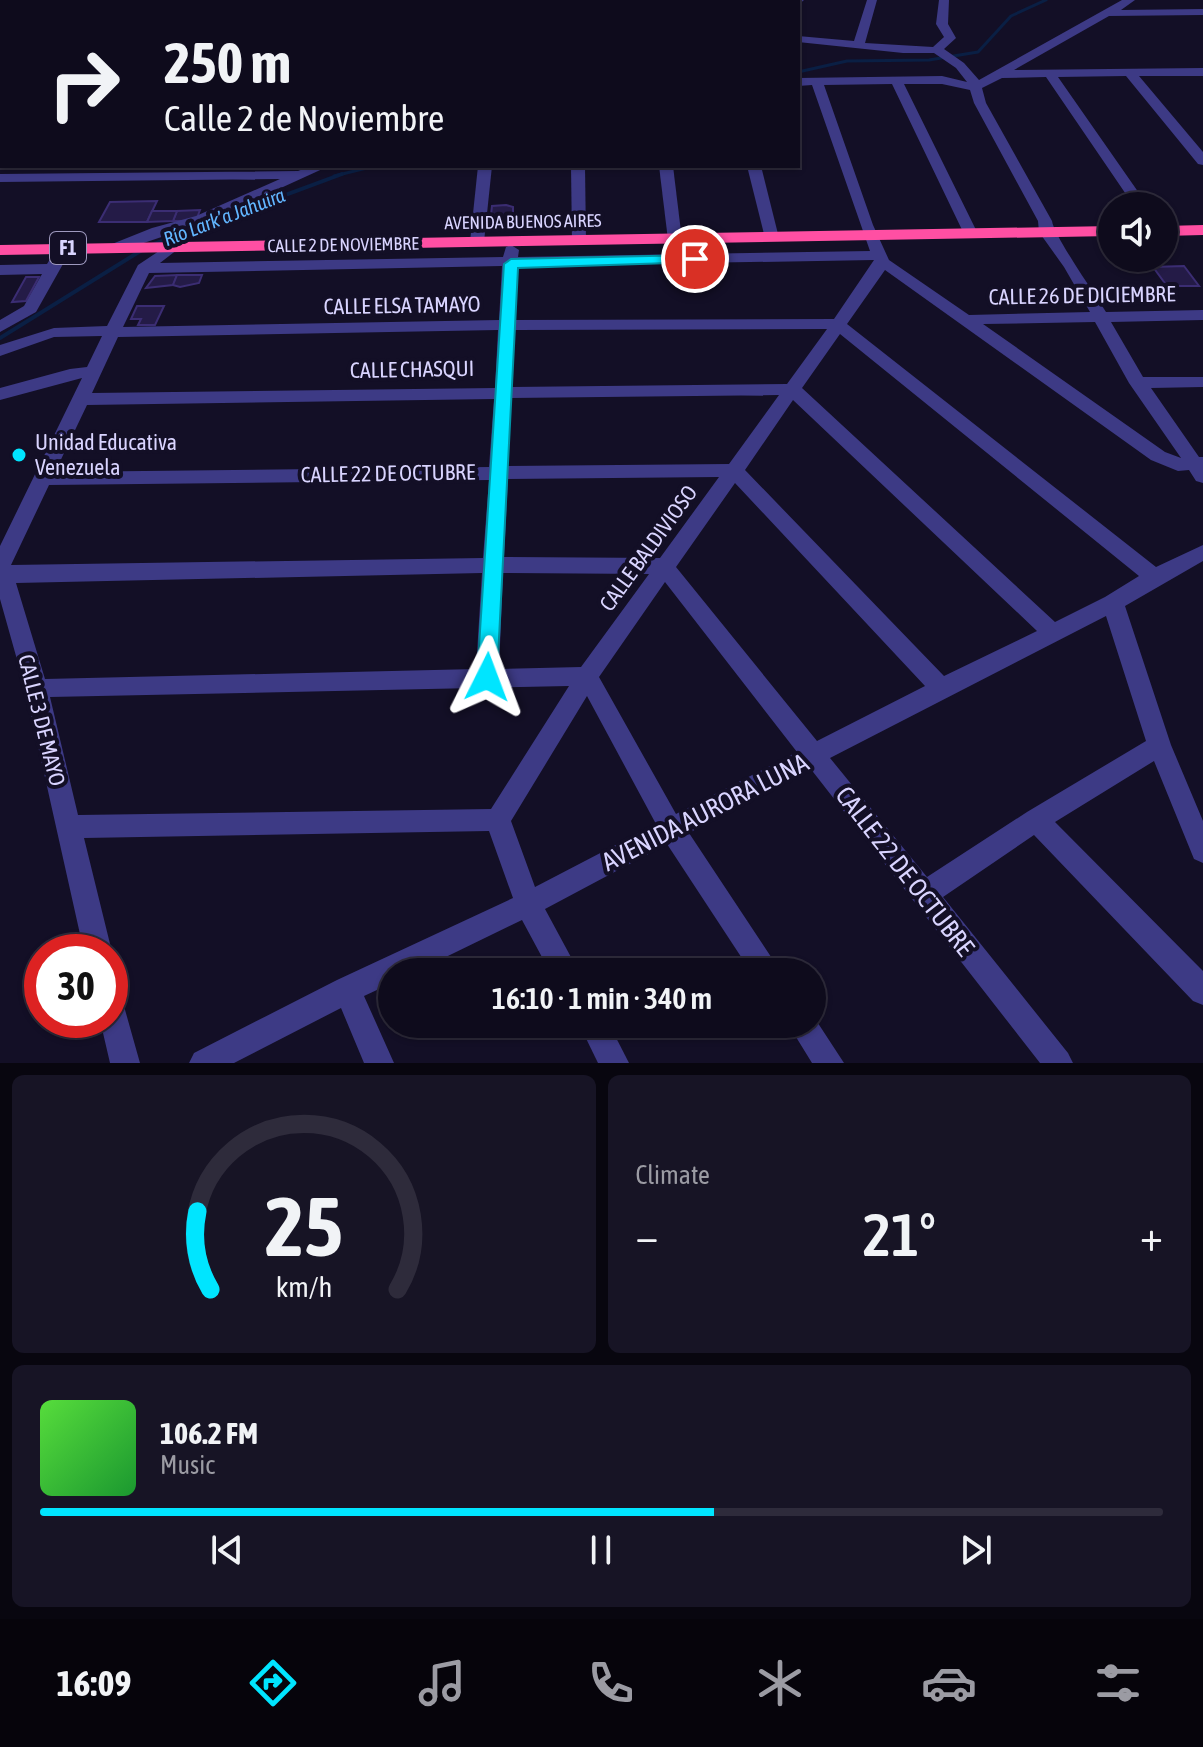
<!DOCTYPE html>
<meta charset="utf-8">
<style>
:root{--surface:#0e0b1c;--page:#171425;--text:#f1f3f6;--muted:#9b9ba3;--line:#2e2b3b;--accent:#00e5ff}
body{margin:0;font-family:"Asap Condensed",sans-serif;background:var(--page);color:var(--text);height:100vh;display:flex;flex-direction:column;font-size:30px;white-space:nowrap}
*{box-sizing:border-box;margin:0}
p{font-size:26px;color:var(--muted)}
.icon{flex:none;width:44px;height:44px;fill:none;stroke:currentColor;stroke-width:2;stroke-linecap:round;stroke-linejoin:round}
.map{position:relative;height:1063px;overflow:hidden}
.details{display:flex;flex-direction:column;gap:12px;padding:12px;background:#08060f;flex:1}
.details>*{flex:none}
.top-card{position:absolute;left:0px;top:0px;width:800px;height:168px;box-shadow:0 2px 6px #0004,0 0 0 2px var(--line);background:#0e0b1c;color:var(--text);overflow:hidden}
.controls{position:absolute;left:1098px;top:192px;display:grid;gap:16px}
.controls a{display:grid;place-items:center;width:80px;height:80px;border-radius:50%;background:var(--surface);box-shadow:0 2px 6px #0004,0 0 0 2px var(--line);font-size:40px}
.speed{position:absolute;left:24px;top:934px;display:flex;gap:16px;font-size:40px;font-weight:700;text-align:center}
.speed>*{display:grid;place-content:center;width:104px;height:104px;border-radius:50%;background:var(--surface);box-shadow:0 2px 6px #0004,0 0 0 2px var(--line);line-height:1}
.speed .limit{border:12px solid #d22;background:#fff;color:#111}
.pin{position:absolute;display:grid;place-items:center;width:68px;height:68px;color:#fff;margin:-34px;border:4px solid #fff;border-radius:50%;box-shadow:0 2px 8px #0007}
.me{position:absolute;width:88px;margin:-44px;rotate:3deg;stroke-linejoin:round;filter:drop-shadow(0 0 6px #0008)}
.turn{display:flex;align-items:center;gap:28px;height:168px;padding:0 32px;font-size:36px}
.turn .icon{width:104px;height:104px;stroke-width:2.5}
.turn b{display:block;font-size:56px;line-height:68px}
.big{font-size:60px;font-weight:600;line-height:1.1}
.details .widget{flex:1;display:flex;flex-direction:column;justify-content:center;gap:12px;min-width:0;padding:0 28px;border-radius:12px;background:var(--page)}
.details .dial{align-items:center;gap:0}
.dial svg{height:208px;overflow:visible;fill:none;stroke:var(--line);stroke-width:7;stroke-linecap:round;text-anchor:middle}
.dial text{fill:var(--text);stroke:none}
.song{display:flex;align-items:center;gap:24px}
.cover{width:96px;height:96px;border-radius:12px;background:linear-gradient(135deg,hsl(110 70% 55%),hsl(130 70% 35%))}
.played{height:8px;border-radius:4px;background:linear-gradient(90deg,var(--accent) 60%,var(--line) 60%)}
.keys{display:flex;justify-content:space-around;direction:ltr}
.heat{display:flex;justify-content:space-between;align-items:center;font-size:44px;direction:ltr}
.details .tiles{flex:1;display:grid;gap:12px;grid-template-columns:1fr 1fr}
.widget:last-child{grid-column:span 2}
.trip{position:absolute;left:378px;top:958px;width:448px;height:80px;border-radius:40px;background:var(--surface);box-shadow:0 2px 6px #0004,0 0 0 2px var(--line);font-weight:600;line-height:80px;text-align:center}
.tab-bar{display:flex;height:128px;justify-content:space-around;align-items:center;background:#06040b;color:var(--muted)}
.tab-bar .icon{width:56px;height:56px}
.tab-bar .active{color:var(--accent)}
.tab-bar b{font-size:36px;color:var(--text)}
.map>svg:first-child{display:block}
</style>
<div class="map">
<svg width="1203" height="1063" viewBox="0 0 1203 1063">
<rect width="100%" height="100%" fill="#130f26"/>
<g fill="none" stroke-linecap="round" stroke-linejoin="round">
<g stroke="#0a1f44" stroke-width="3">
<path d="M 798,72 L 847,61 L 929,60 L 978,52 L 1011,16 L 1046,0"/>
<path d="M 334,176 L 375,166"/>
</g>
<g stroke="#0a1f44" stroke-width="4">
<path d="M 151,245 L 342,174"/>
<path d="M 0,338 L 142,250"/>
</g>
</g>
<g fill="#241b47" stroke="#3b2d73" stroke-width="2">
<path d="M 157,201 L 147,222 L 99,222 L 110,202 Z"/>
<path d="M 506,205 L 513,207 L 513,217 L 491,215 L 492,206 Z"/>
<path d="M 200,210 L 197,218 L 191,221 L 173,221 L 177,211 Z"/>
<path d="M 152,211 L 177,211 L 173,221 L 147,222 Z"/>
<path d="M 1184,266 L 1199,286 L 1167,286 L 1153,267 Z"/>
<path d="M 177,275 L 173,285 L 146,288 L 155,276 Z"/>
<path d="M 177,275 L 202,275 L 199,283 L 180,287 L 173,285 Z"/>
<path d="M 26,277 L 39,277 L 26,301 L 12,302 Z"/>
<path d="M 137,306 L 164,306 L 155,325 L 138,325 L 141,319 L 131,319 Z"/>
</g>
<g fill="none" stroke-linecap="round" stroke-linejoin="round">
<g fill="#3d3a85" fill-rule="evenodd">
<path d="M 0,0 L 6,1 L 7,2 L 2,2 L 0,6 Z"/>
<path d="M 76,0 L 233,0 L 75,2 Z"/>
<path d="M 323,0 L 341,0 L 342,2 L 324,2 Z"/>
<path d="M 438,0 L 466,0 L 467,2 L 439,2 Z"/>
<path d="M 794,0 L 804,0 L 798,5 Z"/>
<path d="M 867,0 L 877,0 L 865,43 L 933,47 L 944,37 L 936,24 L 939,0 L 949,0 L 948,24 L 956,38 L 944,49 L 964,63 L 979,80 L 1122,0 L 1135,0 L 1121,10 L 1203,9 L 1203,15 L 1109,16 L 1014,70 L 1203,68 L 1203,76 L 1139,76 L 1203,152 L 1203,165 L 1198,164 L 1126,76 L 1058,77 L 1148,206 L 1134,206 L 1046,77 L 1002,78 L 982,88 L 986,103 L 1052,221 C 1054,236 1095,294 1106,312 L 1203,310 L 1203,320 L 1111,322 L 1143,377 L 1203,377 L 1203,387 L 1151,388 L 1199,457 L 1203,457 L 1203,483 L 1196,481 L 1189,470 L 1178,471 L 1151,460 L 885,270 L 847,324 L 1156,567 L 1203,545 L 1203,561 L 1125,606 L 1171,745 L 1203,821 L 1203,863 L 1194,859 L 1154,761 L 1055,822 L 1203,971 L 1203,1005 L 1193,1001 L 1034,835 L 943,897 L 1068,1053 L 1073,1063 L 1040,1063 L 810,768 L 689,833 L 781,972 L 751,972 L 667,844 L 545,909 L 579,972 L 550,972 L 522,920 L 415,972 L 392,972 L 392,983 L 364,996 L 394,1063 L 364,1063 L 341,1008 L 234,1063 L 189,1063 L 194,1053 L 337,980 L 513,898 L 489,831 L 84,838 L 112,952 L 110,956 L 110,952 L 84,952 L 25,688 L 0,599 L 0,546 L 82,378 L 0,400 L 0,388 L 70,369 L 87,367 L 102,336 L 54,337 L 0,356 L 0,345 L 54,328 L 107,326 L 138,265 L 174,241 L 182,246 L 160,263 L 503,257 L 506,247 L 511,245 L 519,250 L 518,257 L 870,251 L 812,85 L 798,86 L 798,78 L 942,76 L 967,82 L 956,68 L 934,53 L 903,53 L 798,42 L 798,36 L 854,41 ZM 892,84 L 964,234 L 971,238 L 978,234 L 904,84 L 942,84 L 970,90 L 974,103 L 1038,221 L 1039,232 L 1064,267 L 1090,312 L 969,315 L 889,260 L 873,225 L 824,85 ZM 874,260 L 834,319 L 515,320 L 518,266 ZM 502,266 L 499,320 L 123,327 L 149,273 ZM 1095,322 L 1129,383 L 1181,458 L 1165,452 L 983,324 ZM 827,329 L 787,384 L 512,387 L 515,330 ZM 498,330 L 495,388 L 92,393 L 118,337 ZM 840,334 L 1139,576 L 1105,597 L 1055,622 L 802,388 ZM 779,395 L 729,464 L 508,466 L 511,398 ZM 494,399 L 489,467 L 55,472 L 87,405 ZM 793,400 L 1037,631 L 944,676 L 745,470 ZM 719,477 L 660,558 L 504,557 L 508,479 ZM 489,480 L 483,558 L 11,565 L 49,485 ZM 735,483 L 925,686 L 817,741 L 676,567 ZM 482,573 L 476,669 L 45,679 L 16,583 ZM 503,573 L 649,574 L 581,667 L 499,669 ZM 665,582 L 797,752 L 676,814 L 599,677 ZM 1106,616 L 1146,741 L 1027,812 L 927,877 L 830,758 ZM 569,686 L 491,809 L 78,815 L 50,697 ZM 587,696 L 656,824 L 535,887 L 511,821 Z"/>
<path d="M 2,53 L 2,63 L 0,64 L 0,54 Z"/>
<rect x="0" y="129" width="2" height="8"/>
<path d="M 311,166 L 329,166 L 206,222 L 117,252 L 109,247 L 112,244 L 152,228 L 196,216 L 280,179 L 0,182 L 0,174 L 298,171 Z"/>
<path d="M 478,166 L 492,166 L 484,242 L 477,246 L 470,242 Z"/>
<path d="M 571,166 L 585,166 L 586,241 L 579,245 L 572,241 Z"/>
<path d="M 659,166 L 673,166 L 682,240 L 675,244 L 668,240 Z"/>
<path d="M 747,166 L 761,166 L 779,238 L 777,241 L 767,241 L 765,238 Z"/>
<path d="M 64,243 L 72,248 L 36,312 L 0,332 L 0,320 L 24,306 L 42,274 L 0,275 L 0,265 L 47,264 L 59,245 Z"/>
<path d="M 110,988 L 120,992 L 140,1063 L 110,1063 L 100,1020 L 110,1020 Z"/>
<path d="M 812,1014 L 844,1063 L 812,1063 L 788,1024 L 812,1024 Z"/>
<path d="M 579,1024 L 609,1024 L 629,1063 L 598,1063 Z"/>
</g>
<g fill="#ff4fa3" fill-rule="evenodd">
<path d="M 1203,225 L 1203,235 L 1164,236 L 1164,226 Z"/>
<path d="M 1112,226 L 1112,236 L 0,255 L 0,245 Z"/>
</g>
</g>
<path fill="#00e5ff" stroke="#0095a6" stroke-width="2" d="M 695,255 L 700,256 L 700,262 L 518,268 L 497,677 L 494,683 L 487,686 L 480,683 L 477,677 L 504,264 L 511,259 Z"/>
<circle fill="#00e5ff" stroke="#130f26" stroke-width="3" cx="19" cy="455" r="8"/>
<g text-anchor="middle" stroke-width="8" stroke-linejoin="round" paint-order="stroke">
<g font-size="18" fill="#d9d4ff" stroke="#130f26">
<text transform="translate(523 222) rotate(-1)" y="6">AVENIDA BUENOS AIRES</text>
<text transform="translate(343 245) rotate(-1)" y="6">CALLE 2 DE NOVIEMBRE</text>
</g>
<g font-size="20" font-style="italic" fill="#62b6ff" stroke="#130f26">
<text transform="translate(224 217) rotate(-21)" y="7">Río Lark’a Jahuira</text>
</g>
<rect fill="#130f26" stroke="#9e99be" stroke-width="2" x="50" y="232" width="36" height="32" rx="6"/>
<g font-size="20" font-weight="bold" fill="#d9d4ff">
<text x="68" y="255">F1</text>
</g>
<g font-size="22" fill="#d9d4ff" stroke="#130f26">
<text transform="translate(1082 295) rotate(-1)" y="8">CALLE 26 DE DICIEMBRE</text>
<text transform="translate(402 305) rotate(-1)" y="8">CALLE ELSA TAMAYO</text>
<text transform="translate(412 369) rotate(-1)" y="8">CALLE CHASQUI</text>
<text transform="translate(388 473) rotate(-1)" y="8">CALLE 22 DE OCTUBRE</text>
<text transform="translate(648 548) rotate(-54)" y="8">CALLE BALDIVIOSO</text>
<text transform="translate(42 720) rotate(76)" y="8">CALLE 3 DE MAYO</text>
</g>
<g font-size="22" fill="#d9d4ff" stroke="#130f26" text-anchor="start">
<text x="35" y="450">Unidad Educativa<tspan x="35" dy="25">Venezuela</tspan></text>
</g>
<g font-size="26" fill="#d9d4ff" stroke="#130f26">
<text transform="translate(705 812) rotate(-27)" y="9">AVENIDA AURORA LUNA</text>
<text transform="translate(905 871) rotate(52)" y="9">CALLE 22 DE OCTUBRE</text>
</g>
</g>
</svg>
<div class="controls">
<a><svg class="icon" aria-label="sound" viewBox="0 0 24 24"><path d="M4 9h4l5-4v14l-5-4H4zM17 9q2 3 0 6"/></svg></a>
</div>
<div class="speed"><div class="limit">30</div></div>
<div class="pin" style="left:695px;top:259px;background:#d93025"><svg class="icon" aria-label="arrive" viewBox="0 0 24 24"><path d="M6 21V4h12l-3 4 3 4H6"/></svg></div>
<svg class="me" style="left:487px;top:677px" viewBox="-20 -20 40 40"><path d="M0-17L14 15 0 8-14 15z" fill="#00e5ff" stroke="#fff" stroke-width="4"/></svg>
<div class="trip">16:10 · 1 min · 340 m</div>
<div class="top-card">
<div class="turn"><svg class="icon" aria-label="right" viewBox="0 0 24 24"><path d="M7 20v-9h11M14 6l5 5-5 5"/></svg><div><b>250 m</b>Calle 2 de Noviembre</div></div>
</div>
</div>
<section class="details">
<div class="tiles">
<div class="widget dial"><svg viewBox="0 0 100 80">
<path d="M14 69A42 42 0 1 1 86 69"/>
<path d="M14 69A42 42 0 0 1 9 39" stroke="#00e5ff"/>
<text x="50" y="56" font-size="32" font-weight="700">25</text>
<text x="50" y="72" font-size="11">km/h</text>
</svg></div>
<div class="widget"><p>Climate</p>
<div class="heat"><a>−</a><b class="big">21°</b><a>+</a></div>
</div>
<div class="widget">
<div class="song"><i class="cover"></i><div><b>106.2 FM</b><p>Music</p></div></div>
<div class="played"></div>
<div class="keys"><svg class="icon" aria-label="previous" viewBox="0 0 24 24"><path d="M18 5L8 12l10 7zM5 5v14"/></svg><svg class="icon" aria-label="pause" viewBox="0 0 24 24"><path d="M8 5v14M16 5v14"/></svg><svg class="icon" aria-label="next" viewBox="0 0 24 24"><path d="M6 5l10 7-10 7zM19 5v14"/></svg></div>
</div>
</div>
</section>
<nav class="tab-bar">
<b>16:09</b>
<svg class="icon active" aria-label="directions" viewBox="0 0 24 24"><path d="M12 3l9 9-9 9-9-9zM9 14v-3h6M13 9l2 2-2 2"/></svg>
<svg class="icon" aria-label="music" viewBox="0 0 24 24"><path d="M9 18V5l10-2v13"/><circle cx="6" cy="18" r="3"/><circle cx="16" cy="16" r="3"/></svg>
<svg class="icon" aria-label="phone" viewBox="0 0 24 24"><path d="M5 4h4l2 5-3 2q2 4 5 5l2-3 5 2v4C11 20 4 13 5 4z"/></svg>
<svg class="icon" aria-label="climate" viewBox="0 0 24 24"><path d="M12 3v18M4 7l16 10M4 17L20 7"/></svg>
<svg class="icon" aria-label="car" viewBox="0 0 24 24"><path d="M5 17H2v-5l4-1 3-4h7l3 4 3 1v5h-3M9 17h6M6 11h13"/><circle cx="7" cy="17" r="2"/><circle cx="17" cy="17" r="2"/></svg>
<svg class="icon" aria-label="filters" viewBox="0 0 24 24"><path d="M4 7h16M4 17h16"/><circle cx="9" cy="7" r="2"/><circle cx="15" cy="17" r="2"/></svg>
</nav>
